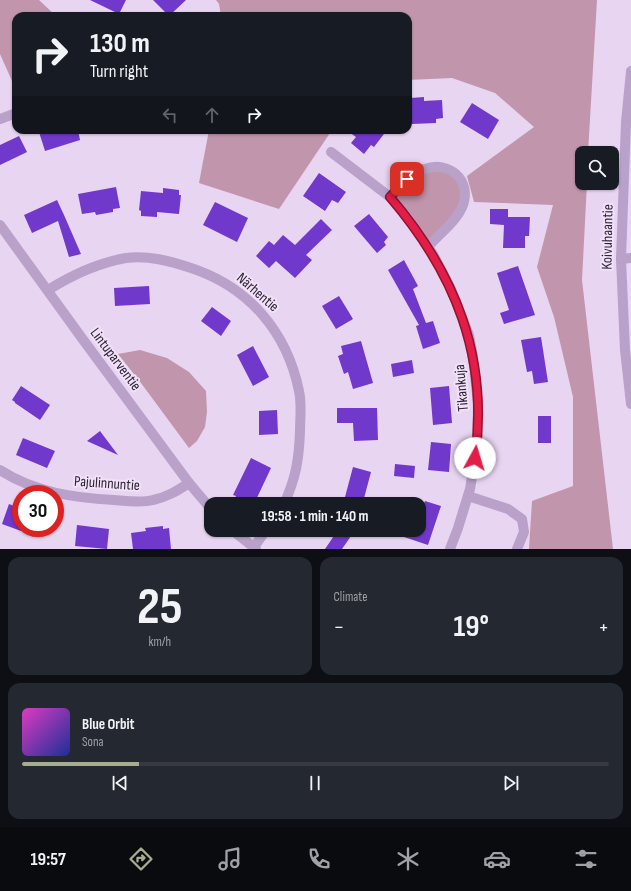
<!DOCTYPE html>
<meta charset="utf-8">
<style>
:root{--surface:#171b24;--page:#242831;--text:#f1f3f6;--muted:#9ea1a6;--line:#363941;--accent:#a5ac92}
body{margin:0;font-family:"Sofia Sans Condensed",sans-serif;background:var(--page);color:var(--text);height:100vh;display:flex;flex-direction:column;font-size:15px;white-space:nowrap}
*{box-sizing:border-box;margin:0}
p{font-size:13px;color:var(--muted)}
.icon{flex:none;width:22px;height:22px;fill:none;stroke:currentColor;stroke-width:2;stroke-linecap:round;stroke-linejoin:round}
.map{position:relative;height:549px;overflow:hidden}
.details{display:flex;flex-direction:column;gap:8px;padding:8px;background:#0d0f14;flex:1}
.details>*{flex:none}
.guide{position:absolute;left:12px;top:12px;width:400px;height:122px;border-radius:12px;box-shadow:0 1px 3px #0004;background:#171b24;color:var(--text);overflow:hidden}
.fabs{position:absolute;left:575px;top:146px;display:grid;gap:8px}
.fabs a{display:grid;place-items:center;width:44px;height:44px;border-radius:8px;background:var(--surface);box-shadow:0 1px 3px #0004;font-size:20px}
.speed{position:absolute;left:12px;top:485px;display:flex;gap:8px;font-size:20px;font-weight:700;text-align:center}
.speed>*{display:grid;place-content:center;width:52px;height:52px;border-radius:50%;background:var(--surface);box-shadow:0 1px 3px #0004;line-height:1}
.speed .limit{border:6px solid #d22;background:#fff;color:#111}
.pin{position:absolute;display:grid;place-items:center;width:34px;height:34px;color:#fff;margin:-17px;border-radius:8px;box-shadow:0 2px 6px #0006}
.me{position:absolute;width:44px;margin:-22px;rotate:6deg;stroke-linejoin:round;filter:drop-shadow(0 0 3px #0008)}
.turn{display:flex;align-items:center;gap:14px;height:84px;padding:0 12px;font-size:18px}
.turn .icon{width:52px;height:52px;stroke-width:2.5}
.turn b{display:block;font-size:28px;line-height:34px}
.lanes{display:flex;align-items:center;height:38px;padding:0 12px;background:#0003;justify-content:center;gap:20px;direction:ltr}
.lanes .off{opacity:.35}
.big{font-size:30px;font-weight:700;line-height:1.1}
.details .tile{flex:1;display:flex;flex-direction:column;justify-content:center;gap:6px;min-width:0;padding:0 14px;border-radius:12px;background:var(--page)}
.details .dial{align-items:center;gap:0}
.dial b{font-size:52px;line-height:1}
.song{display:flex;align-items:center;gap:12px}
.cover{width:48px;height:48px;border-radius:6px;background:linear-gradient(135deg,hsl(310 70% 55%),hsl(230 70% 35%))}
.played{height:4px;border-radius:2px;background:linear-gradient(90deg,var(--accent) 20%,var(--line) 20%)}
.keys{display:flex;justify-content:space-around;direction:ltr}
.heat{display:flex;justify-content:space-between;align-items:center;font-size:22px;direction:ltr}
.details .tiles{flex:1;display:grid;gap:8px;grid-template-columns:1fr 1fr}
.tile:last-child{grid-column:span 2}
.trip{position:absolute;left:204px;top:497px;width:222px;height:40px;border-radius:12px;background:var(--surface);box-shadow:0 1px 3px #0004;font-weight:700;line-height:40px;text-align:center}
.tab-bar{display:flex;height:64px;justify-content:space-around;align-items:center;background:#090b0e;color:var(--muted)}
.tab-bar .icon{width:28px;height:28px}
.tab-bar .current{color:var(--accent)}
.tab-bar b{font-size:18px;color:var(--text)}
.map>svg:first-child{display:block}
</style>
<div class="map">
<svg width="631" height="549" viewBox="0 0 631 549">
<rect width="100%" height="100%" fill="#e8d5f2"/>
<g fill="#c195ac">
<path d="M 0,0 L 39,0 L 56,16 L 16,16 L 16,90 L 0,54 Z"/>
<path d="M 216,0 L 597,0 L 588,153 L 582,153 L 582,183 L 587,183 L 582,280 L 613,549 L 529,549 L 532,501 L 573,486 L 573,397 L 554,317 L 537,267 L 553,205 L 474,202 L 467,176 L 534,127 L 495,93 L 452,78 L 408,80 L 408,16 L 221,16 L 219,4 Z"/>
<path d="M 209,130 L 332,130 L 279,209 L 199,183 Z"/>
<path d="M 437,168 L 456,176 L 463,193 L 456,214 L 428,240 L 394,196 L 416,174 Z"/>
<path d="M 140,350 L 167,358 L 189,372 L 206,391 L 207,412 L 205,427 L 197,441 L 189,448 L 141,383 L 118,354 Z"/>
</g>
<g fill="#7138cc">
<path d="M 90,0 L 126,0 L 119,14 Z"/>
<path d="M 153,0 L 186,0 L 169,16 Z"/>
<path d="M 424,97 L 424,101 L 442,100 L 443,118 L 436,119 L 436,123 L 412,124 L 410,98 Z"/>
<path d="M 472,103 L 499,120 L 488,139 L 460,122 Z"/>
<path d="M 46,130 L 78,130 L 80,140 L 45,151 L 39,132 Z"/>
<path d="M 346,130 L 387,130 L 374,147 L 371,145 L 364,154 L 351,143 L 356,137 Z"/>
<path d="M 19,136 L 27,152 L 0,165 L 0,145 Z"/>
<path d="M 319,173 L 346,192 L 338,203 L 332,200 L 325,211 L 303,196 Z"/>
<path d="M 116,187 L 120,208 L 113,209 L 113,212 L 96,215 L 95,212 L 82,214 L 78,194 Z"/>
<path d="M 163,188 L 179,190 L 179,195 L 181,195 L 179,214 L 157,212 L 157,217 L 141,216 L 141,211 L 139,210 L 141,191 L 163,193 Z"/>
<path d="M 57,200 L 64,215 L 81,254 L 69,257 L 58,221 L 32,233 L 24,215 Z"/>
<path d="M 215,202 L 248,218 L 237,242 L 203,225 Z"/>
<path d="M 490,209 L 508,209 L 508,217 L 530,217 L 529,236 L 525,236 L 525,248 L 503,248 L 504,225 L 490,224 Z"/>
<path d="M 369,214 L 388,237 L 384,242 L 386,245 L 377,253 L 354,226 Z"/>
<path d="M 321,219 L 332,230 L 306,255 L 312,260 L 295,278 L 276,261 L 269,268 L 256,256 L 269,241 L 274,245 L 283,235 L 295,245 Z"/>
<path d="M 404,260 L 418,286 L 413,289 L 426,323 L 433,321 L 440,343 L 423,349 L 416,326 L 419,325 L 388,270 Z"/>
<path d="M 518,266 L 535,315 L 504,324 L 500,313 L 509,310 L 497,273 Z"/>
<path d="M 149,286 L 150,304 L 115,306 L 114,288 Z"/>
<path d="M 339,296 L 353,319 L 336,329 L 322,306 Z"/>
<path d="M 212,307 L 231,321 L 221,336 L 201,321 Z"/>
<path d="M 541,337 L 548,382 L 534,384 L 532,371 L 527,372 L 521,340 Z"/>
<path d="M 361,341 L 373,383 L 353,389 L 348,372 L 344,374 L 338,356 L 343,354 L 341,346 Z"/>
<path d="M 253,346 L 269,377 L 253,386 L 237,355 Z"/>
<path d="M 412,360 L 414,373 L 393,377 L 391,364 Z"/>
<path d="M 21,386 L 50,405 L 40,420 L 15,403 L 15,402 L 12,400 Z"/>
<path d="M 449,386 L 452,423 L 433,425 L 430,388 Z"/>
<path d="M 337,408 L 377,408 L 378,440 L 354,441 L 353,423 L 337,423 Z"/>
<path d="M 277,410 L 278,434 L 259,435 L 259,411 Z"/>
<rect x="538" y="416" width="13" height="27"/>
<path d="M 100,431 L 118,455 L 87,441 Z"/>
<path d="M 23,438 L 55,451 L 47,468 L 16,455 Z"/>
<path d="M 431,442 L 451,444 L 449,472 L 428,470 Z"/>
<path d="M 251,458 L 271,468 L 254,504 L 242,504 L 234,500 L 236,496 L 233,495 Z"/>
<path d="M 395,464 L 415,466 L 414,478 L 394,476 Z"/>
<path d="M 353,467 L 371,472 L 363,502 L 345,497 Z"/>
<path d="M 425,501 L 441,506 L 428,545 L 389,532 L 389,530 L 419,530 L 419,508 L 422,509 Z"/>
<path d="M 9,504 L 21,509 L 21,531 L 2,524 Z"/>
<path d="M 77,525 L 109,529 L 107,549 L 75,546 Z"/>
<path d="M 163,526 L 163,529 L 169,528 L 171,549 L 133,549 L 131,533 L 146,531 L 145,528 Z"/>
<path d="M 338,530 L 343,530 L 351,536 L 342,549 L 325,549 Z"/>
</g>
<g fill="none" stroke-linecap="round" stroke-linejoin="round">
<g stroke="#b9a1ca" stroke-width="10">
<path d="M 631,71 L 626,122 L 621,259 L 625,350 L 631,404"/>
<path d="M 0,119 L 16,113"/>
<path d="M 331,152 L 390,197 L 405,214 L 433,254 L 451,289 L 469,335 L 473,357 L 478,404 L 477,446 L 470,489 L 458,528 L 450,549"/>
<path d="M 390,197 C 400,186 410,174 425,169 C 448,160 472,180 463,205 C 458,220 438,235 428,247"/>
<path d="M 0,225 L 84,341 L 189,483 L 211,509"/>
<path d="M 621,259 L 631,258"/>
<path d="M 48,290 C 72,275 97,263 126,258 C 148,255 170,261 191,268 C 249,287 287,332 299,391 C 302,404 300,418 300,431 C 299,459 296,478 284,504"/>
<path d="M 0,470 C 34,492 74,498 114,500 C 127,501 141,503 153,500 C 167,497 177,491 189,483"/>
<path d="M 468,496 L 508,509 L 522,519 L 524,532 L 517,549"/>
<path d="M 232,530 L 256,549"/>
<path d="M 254,547 L 266,530"/>
</g>
</g>
<g fill="none" stroke-linecap="round" stroke-linejoin="round">
<defs>
<path id="route" d="M 407,179 L 390,197 C 455,273 489,357 475,458"/>
</defs>
<use href="#route" stroke="#92132f" stroke-width="10"/>
<use href="#route" stroke="#e11d48" stroke-width="7"/>
</g>
<g text-anchor="middle" stroke-width="4" stroke-linejoin="round" paint-order="stroke">
<g font-size="15" fill="#2b2433" stroke="#f2e1f9">
<text transform="translate(607 237) rotate(-89)" y="5">Koivuhaantie</text>
<text transform="translate(258 292) rotate(41)" y="5">Närhentie</text>
<text transform="translate(116 359) rotate(53)" y="5">Lintuparventie</text>
<text transform="translate(461 388) rotate(-95)" y="5">Tikankuja</text>
<text transform="translate(107 483) rotate(4)" y="5">Pajulinnuntie</text>
</g>
</g>
</svg>
<div class="fabs">
<a><svg class="icon" aria-label="search" viewBox="0 0 24 24"><circle cx="10" cy="10" r="6"/><path d="M15 15l6 6"/></svg></a>
</div>
<div class="speed"><div class="limit">30</div></div>
<div class="pin" style="left:407px;top:179px;background:#d93025"><svg class="icon" aria-label="arrive" viewBox="0 0 24 24"><path d="M6 21V4h12l-3 4 3 4H6"/></svg></div>
<svg class="me" style="left:475px;top:458px" viewBox="-20 -20 40 40"><circle r="19" fill="#fff"/><path d="M0-13L10 11 0 6-10 11z" fill="#e11d48"/></svg>
<div class="trip">19:58 · 1 min · 140 m</div>
<div class="guide">
<div class="turn"><svg class="icon" aria-label="right" viewBox="0 0 24 24"><path d="M7 20v-9h11M14 6l5 5-5 5"/></svg><div><b>130 m</b>Turn right</div></div>
<div class="lanes"><svg class="icon off" aria-label="left" viewBox="0 0 24 24"><path d="M17 20v-9H6M10 6l-5 5 5 5"/></svg><svg class="icon off" aria-label="ahead" viewBox="0 0 24 24"><path d="M12 20V5M6 11l6-6 6 6"/></svg><svg class="icon" aria-label="right" viewBox="0 0 24 24"><path d="M7 20v-9h11M14 6l5 5-5 5"/></svg></div>
</div>
</div>
<section class="details">
<div class="tiles">
<div class="tile dial"><b>25</b><p>km/h</p></div>
<div class="tile"><p>Climate</p>
<div class="heat"><a>−</a><b class="big">19°</b><a>+</a></div>
</div>
<div class="tile">
<div class="song"><i class="cover"></i><div><b>Blue Orbit</b><p>Sona</p></div></div>
<div class="played"></div>
<div class="keys"><svg class="icon" aria-label="previous" viewBox="0 0 24 24"><path d="M18 5L8 12l10 7zM5 5v14"/></svg><svg class="icon" aria-label="pause" viewBox="0 0 24 24"><path d="M8 5v14M16 5v14"/></svg><svg class="icon" aria-label="next" viewBox="0 0 24 24"><path d="M6 5l10 7-10 7zM19 5v14"/></svg></div>
</div>
</div>
</section>
<nav class="tab-bar">
<b>19:57</b>
<svg class="icon current" aria-label="directions" viewBox="0 0 24 24"><path d="M12 3l9 9-9 9-9-9zM9 14v-3h6M13 9l2 2-2 2"/></svg>
<svg class="icon" aria-label="music" viewBox="0 0 24 24"><path d="M9 18V5l10-2v13"/><circle cx="6" cy="18" r="3"/><circle cx="16" cy="16" r="3"/></svg>
<svg class="icon" aria-label="phone" viewBox="0 0 24 24"><path d="M5 4h4l2 5-3 2q2 4 5 5l2-3 5 2v4C11 20 4 13 5 4z"/></svg>
<svg class="icon" aria-label="climate" viewBox="0 0 24 24"><path d="M12 3v18M4 7l16 10M4 17L20 7"/></svg>
<svg class="icon" aria-label="car" viewBox="0 0 24 24"><path d="M5 17H2v-5l4-1 3-4h7l3 4 3 1v5h-3M9 17h6M6 11h13"/><circle cx="7" cy="17" r="2"/><circle cx="17" cy="17" r="2"/></svg>
<svg class="icon" aria-label="filters" viewBox="0 0 24 24"><path d="M4 7h16M4 17h16"/><circle cx="9" cy="7" r="2"/><circle cx="15" cy="17" r="2"/></svg>
</nav>
